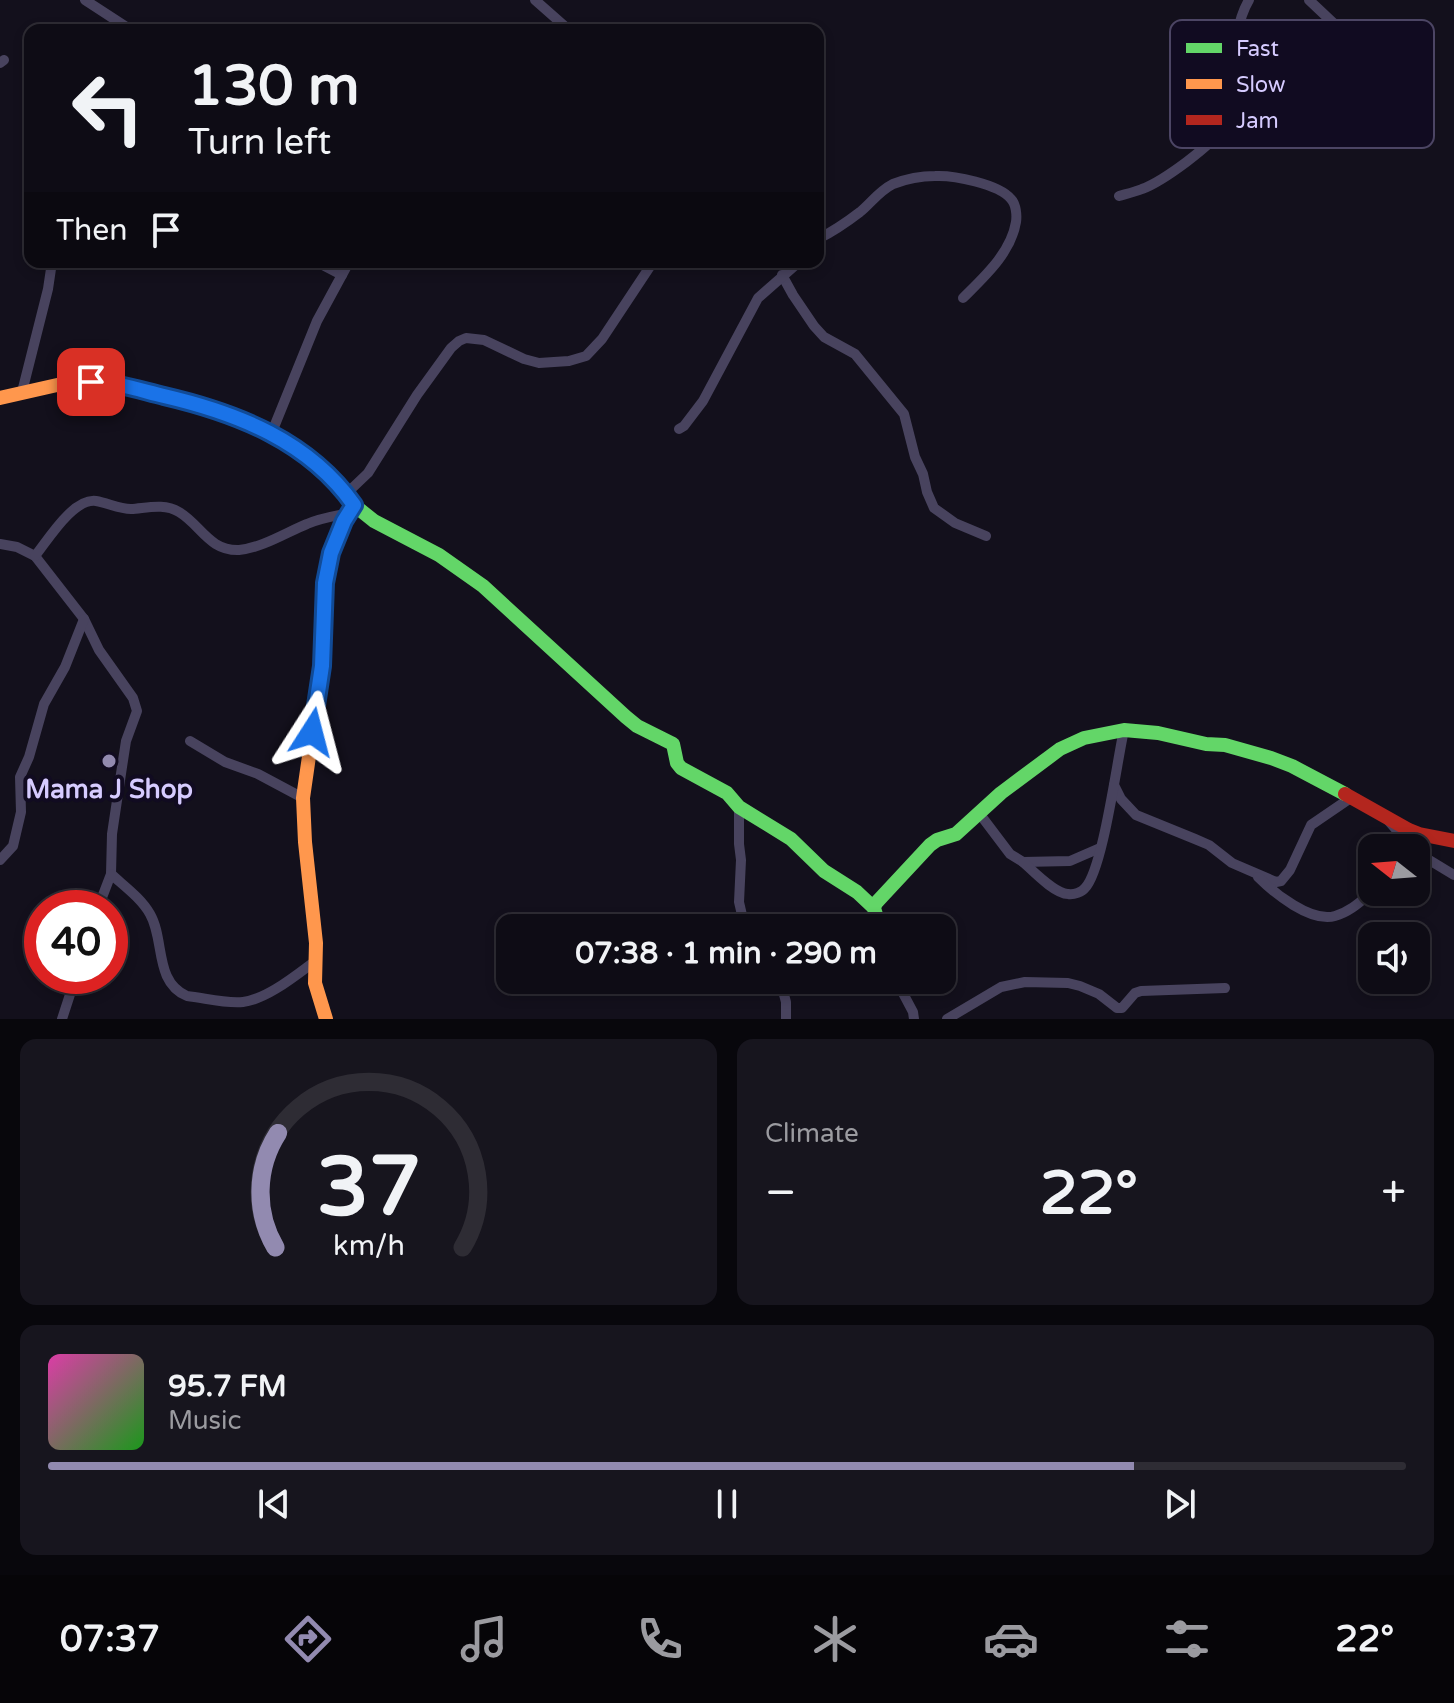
<!DOCTYPE html>
<meta charset="utf-8">
<style>
:root{--surface:#0e0c15;--page:#17151e;--text:#f1f3f6;--muted:#9b9ba0;--line:#2e2c34;--accent:#928ab0}
body{margin:0;font-family:"Varela Round",sans-serif;background:var(--page);color:var(--text);height:100vh;display:flex;flex-direction:column;font-size:30px;white-space:nowrap}
*{box-sizing:border-box;margin:0}
p{font-size:26px;color:var(--muted)}
.icon{flex:none;width:44px;height:44px;fill:none;stroke:currentColor;stroke-width:2;stroke-linecap:round;stroke-linejoin:round}
.map{position:relative;height:1019px;overflow:hidden}
.drawer{display:flex;flex-direction:column;gap:20px;padding:20px;background:#08070c;flex:1}
.drawer>*{flex:none}
.banner{position:absolute;left:24px;top:24px;width:800px;height:244px;border-radius:16px;box-shadow:0 4px 12px #0003,0 0 0 2px var(--line);background:#0e0c15;color:var(--text);overflow:hidden}
.needle{width:52px;rotate:287deg}
.buttons{position:absolute;left:1358px;top:834px;display:grid;gap:16px}
.buttons a{display:grid;place-items:center;width:72px;height:72px;border-radius:16px;background:var(--surface);box-shadow:0 4px 12px #0003,0 0 0 2px var(--line);font-size:40px}
.speed{position:absolute;left:24px;top:890px;display:flex;gap:16px;font-size:40px;font-weight:700;text-align:center}
.speed>*{display:grid;place-content:center;width:104px;height:104px;border-radius:50%;background:var(--surface);box-shadow:0 4px 12px #0003,0 0 0 2px var(--line);line-height:1}
.speed .limit{border:12px solid #d22;background:#fff;color:#111}
.pin{position:absolute;display:grid;place-items:center;width:68px;height:68px;color:#fff;margin:-34px;border-radius:16px;box-shadow:0 4px 12px #0006}
.me{position:absolute;width:88px;margin:-44px;rotate:9deg;stroke-linejoin:round;filter:drop-shadow(0 0 6px #0008)}
.turn{display:flex;align-items:center;gap:28px;height:168px;padding:0 32px;font-size:36px}
.turn .icon{width:104px;height:104px;stroke-width:2.5}
.turn b{display:block;font-size:56px;line-height:68px}
.then{display:flex;align-items:center;height:76px;padding:0 32px;background:#0003;gap:16px;font-size:30px}
.big{font-size:60px;font-weight:700;line-height:1.1}
.drawer .widget{flex:1;display:flex;flex-direction:column;justify-content:center;gap:12px;min-width:0;padding:0 28px;border-radius:16px;background:var(--page)}
.drawer .dial{align-items:center;gap:0}
.dial svg{height:208px;overflow:visible;fill:none;stroke:var(--line);stroke-width:7;stroke-linecap:round;text-anchor:middle}
.dial text{fill:var(--text);stroke:none}
.song{display:flex;align-items:center;gap:24px}
.cover{width:96px;height:96px;border-radius:12px;background:linear-gradient(135deg,hsl(320 70% 55%),hsl(120 70% 35%))}
.played{height:8px;border-radius:4px;background:linear-gradient(90deg,var(--accent) 80%,var(--line) 80%)}
.keys{display:flex;justify-content:space-around;direction:ltr}
.heat{display:flex;justify-content:space-between;align-items:center;font-size:44px;direction:ltr}
.drawer .tiles{flex:1;display:grid;gap:20px;grid-template-columns:1fr 1fr}
.widget:last-child{grid-column:span 2}
.trip{position:absolute;left:496px;top:914px;width:460px;height:80px;border-radius:16px;background:var(--surface);box-shadow:0 4px 12px #0003,0 0 0 2px var(--line);font-weight:700;line-height:80px;text-align:center}
.tab-bar{display:flex;height:128px;justify-content:space-around;align-items:center;background:#060508;color:var(--muted)}
.tab-bar .icon{width:56px;height:56px}
.tab-bar .selected{color:var(--accent)}
.tab-bar b{font-size:36px;color:var(--text)}
.map>svg:first-child{display:block}
</style>
<div class="map">
<svg width="1454" height="1019" viewBox="0 0 1454 1019">
<rect width="100%" height="100%" fill="#13101c"/>
<g fill="none" stroke-linecap="round" stroke-linejoin="round">
<g stroke="#48435e" stroke-width="10">
<path d="M 85,0 L 131,30"/>
<path d="M 535,0 L 569,30"/>
<path d="M 1309,0 L 1345,34"/>
<path d="M 0,63 L 4,60"/>
<path d="M 1119,196 C 1126,194 1135,192 1142,189 C 1163,181 1213,145 1224,126 C 1230,115 1232,102 1233,90 C 1236,60 1233,27 1249,0"/>
<path d="M 818,239 C 832,232 847,222 860,212 C 871,203 879,191 893,184 C 906,179 921,176 935,176 C 953,175 999,184 1011,199 C 1016,204 1017,215 1016,222 C 1011,253 984,277 963,298"/>
<path d="M 317,262 L 342,275"/>
<path d="M 782,275 L 793,295 L 814,326 L 824,337 L 855,354 L 904,414 L 915,457 L 923,474 L 927,492 L 934,508 L 955,523 L 986,536"/>
<path d="M 22,392 L 48,289 L 52,262"/>
<path d="M 679,429 L 684,426 L 703,401 L 758,298 L 799,262"/>
<path d="M 272,432 L 317,321 L 349,262"/>
<path d="M 346,494 L 368,473 L 417,395 L 451,348 L 459,341 L 466,338 L 484,340 L 524,359 L 539,363 L 569,361 L 586,356 L 602,339 L 653,262"/>
<path d="M 0,544 L 17,547 L 35,556 L 84,619 L 99,650 L 133,698 L 137,711 L 126,741 L 122,767 L 112,834 L 111,874 L 98,908"/>
<path d="M 35,556 C 48,540 73,498 96,501 C 108,503 119,509 131,509 C 147,508 164,503 179,512 C 201,525 209,551 239,550 C 262,548 287,532 307,524 C 320,518 335,516 349,513"/>
<path d="M 190,741 L 225,762 L 258,774 L 303,798"/>
<path d="M 1114,785 L 1121,799 L 1136,815 L 1195,839 L 1209,845 L 1232,863 L 1276,882 L 1281,881 L 1290,870 L 1311,825 L 1352,797"/>
<path d="M 739,807 L 739,844 L 741,860 L 739,902 L 745,928"/>
<path d="M 979,813 L 1010,854 L 1023,862 L 1070,861 L 1100,848"/>
<path d="M 1387,819 L 1412,848"/>
<path d="M 1416,852 L 1454,875"/>
<path d="M 0,860 L 13,846 L 21,812 L 20,777 L 29,757 L 44,704 L 65,667 L 84,619"/>
<path d="M 1023,862 C 1034,872 1055,894 1068,894 C 1074,895 1082,892 1085,888 C 1103,870 1117,760 1124,730"/>
<path d="M 111,874 C 124,886 141,898 150,914 C 165,940 154,982 187,996 C 205,998 226,1004 243,1002 C 267,999 295,976 314,962"/>
<path d="M 1258,877 C 1274,893 1311,923 1335,916 C 1350,912 1361,901 1372,892"/>
<path d="M 780,980 L 786,1002 L 786,1019"/>
<path d="M 896,980 L 913,1012 L 914,1019"/>
<path d="M 62,1019 L 76,976"/>
<path d="M 947,1019 L 1001,987 L 1025,982 L 1068,983 L 1080,986 L 1099,994 L 1117,1008 L 1122,1008 L 1135,993 L 1141,991 L 1225,988"/>
</g>
<g stroke="#63d668" stroke-width="14">
<path d="M 342,490 L 354,505 L 374,521 L 439,555 L 483,586 L 626,717 L 637,726 L 673,744 L 677,763 L 681,768 L 727,793 L 739,807 L 791,839 L 824,871 L 857,892 L 874,908"/>
<path d="M 323,601 C 327,566 335,535 354,505"/>
<path d="M 880,928 L 874,908 L 876,903 L 930,845 L 937,840 L 956,834 L 1001,793 L 1060,749 L 1084,738 L 1124,730 L 1158,733 L 1206,744 L 1225,745 L 1271,758 L 1292,766 L 1345,794"/>
</g>
<g stroke="#ff974d" stroke-width="14">
<path d="M 0,398 L 66,383 L 103,382 L 186,401 L 244,420 L 272,432 L 321,469 L 342,490"/>
<path d="M 323,601 L 322,666 L 303,798 L 305,842 L 316,943 L 315,983 L 326,1019"/>
</g>
<path stroke="#b3261e" stroke-width="14" d="M 1345,794 L 1409,830 L 1419,834 L 1454,841"/>
</g>
<g fill="none" stroke-linecap="round" stroke-linejoin="round">
<defs>
<path id="route" d="M 91,382 C 116,382 139,390 164,396 C 237,413 309,441 354,505 L 344,521 L 331,553 L 325,583 L 322,666 L 312,732"/>
</defs>
<use href="#route" stroke="#114b97" stroke-width="20"/>
<use href="#route" stroke="#1a73e8" stroke-width="14"/>
</g>
<circle fill="#928ab0" stroke="#110b21" stroke-width="3" cx="109" cy="761" r="8"/>
<g text-anchor="middle" stroke-width="8" stroke-linejoin="round" paint-order="stroke">
<g font-size="26" font-weight="bold" fill="#d6cbff" stroke="#110b21">
<text x="109" y="798">Mama J Shop</text>
</g>
</g>
<rect x="1170" y="20" width="264" height="128" rx="12" fill="#110b21" stroke="#4c4564" stroke-width="2"/>
<rect x="1186" y="43" width="36" height="10" fill="#63d668"/>
<rect x="1186" y="79" width="36" height="10" fill="#ff974d"/>
<rect x="1186" y="115" width="36" height="10" fill="#b3261e"/>
<g font-size="22" fill="#d6cbff">
<text x="1236" y="56">Fast</text>
<text x="1236" y="92">Slow</text>
<text x="1236" y="128">Jam</text>
</g>
</svg>
<div class="buttons">
<a><svg class="needle" viewBox="-14 -14 28 28"><path d="M0-13l5 13h-10z" fill="#e53935"/><path d="M0 13l5-13h-10z" fill="#9b9ba0"/></svg></a>
<a><svg class="icon" aria-label="sound" viewBox="0 0 24 24"><path d="M4 9h4l5-4v14l-5-4H4zM17 9q2 3 0 6"/></svg></a>
</div>
<div class="speed"><div class="limit">40</div></div>
<div class="pin" style="left:91px;top:382px;background:#d93025"><svg class="icon" aria-label="arrive" viewBox="0 0 24 24"><path d="M6 21V4h12l-3 4 3 4H6"/></svg></div>
<svg class="me" style="left:312px;top:732px" viewBox="-20 -20 40 40"><path d="M0-17L14 15 0 8-14 15z" fill="#1a73e8" stroke="#fff" stroke-width="4"/></svg>
<div class="trip">07:38 · 1 min · 290 m</div>
<div class="banner">
<div class="turn"><svg class="icon" aria-label="left" viewBox="0 0 24 24"><path d="M17 20v-9H6M10 6l-5 5 5 5"/></svg><div><b>130 m</b>Turn left</div></div>
<div class="then">Then<svg class="icon" aria-label="arrive" viewBox="0 0 24 24"><path d="M6 21V4h12l-3 4 3 4H6"/></svg></div>
</div>
</div>
<section class="drawer">
<div class="tiles">
<div class="widget dial"><svg viewBox="0 0 100 80">
<path d="M14 69A42 42 0 1 1 86 69"/>
<path d="M14 69A42 42 0 0 1 15 25" stroke="#928ab0"/>
<text x="50" y="56" font-size="32" font-weight="700">37</text>
<text x="50" y="72" font-size="11">km/h</text>
</svg></div>
<div class="widget"><p>Climate</p>
<div class="heat"><a>−</a><b class="big">22°</b><a>+</a></div>
</div>
<div class="widget">
<div class="song"><i class="cover"></i><div><b>95.7 FM</b><p>Music</p></div></div>
<div class="played"></div>
<div class="keys"><svg class="icon" aria-label="previous" viewBox="0 0 24 24"><path d="M18 5L8 12l10 7zM5 5v14"/></svg><svg class="icon" aria-label="pause" viewBox="0 0 24 24"><path d="M8 5v14M16 5v14"/></svg><svg class="icon" aria-label="next" viewBox="0 0 24 24"><path d="M6 5l10 7-10 7zM19 5v14"/></svg></div>
</div>
</div>
</section>
<nav class="tab-bar">
<b>07:37</b>
<svg class="icon selected" aria-label="directions" viewBox="0 0 24 24"><path d="M12 3l9 9-9 9-9-9zM9 14v-3h6M13 9l2 2-2 2"/></svg>
<svg class="icon" aria-label="music" viewBox="0 0 24 24"><path d="M9 18V5l10-2v13"/><circle cx="6" cy="18" r="3"/><circle cx="16" cy="16" r="3"/></svg>
<svg class="icon" aria-label="phone" viewBox="0 0 24 24"><path d="M5 4h4l2 5-3 2q2 4 5 5l2-3 5 2v4C11 20 4 13 5 4z"/></svg>
<svg class="icon" aria-label="climate" viewBox="0 0 24 24"><path d="M12 3v18M4 7l16 10M4 17L20 7"/></svg>
<svg class="icon" aria-label="car" viewBox="0 0 24 24"><path d="M5 17H2v-5l4-1 3-4h7l3 4 3 1v5h-3M9 17h6M6 11h13"/><circle cx="7" cy="17" r="2"/><circle cx="17" cy="17" r="2"/></svg>
<svg class="icon" aria-label="filters" viewBox="0 0 24 24"><path d="M4 7h16M4 17h16"/><circle cx="9" cy="7" r="2"/><circle cx="15" cy="17" r="2"/></svg>
<b>22°</b>
</nav>
